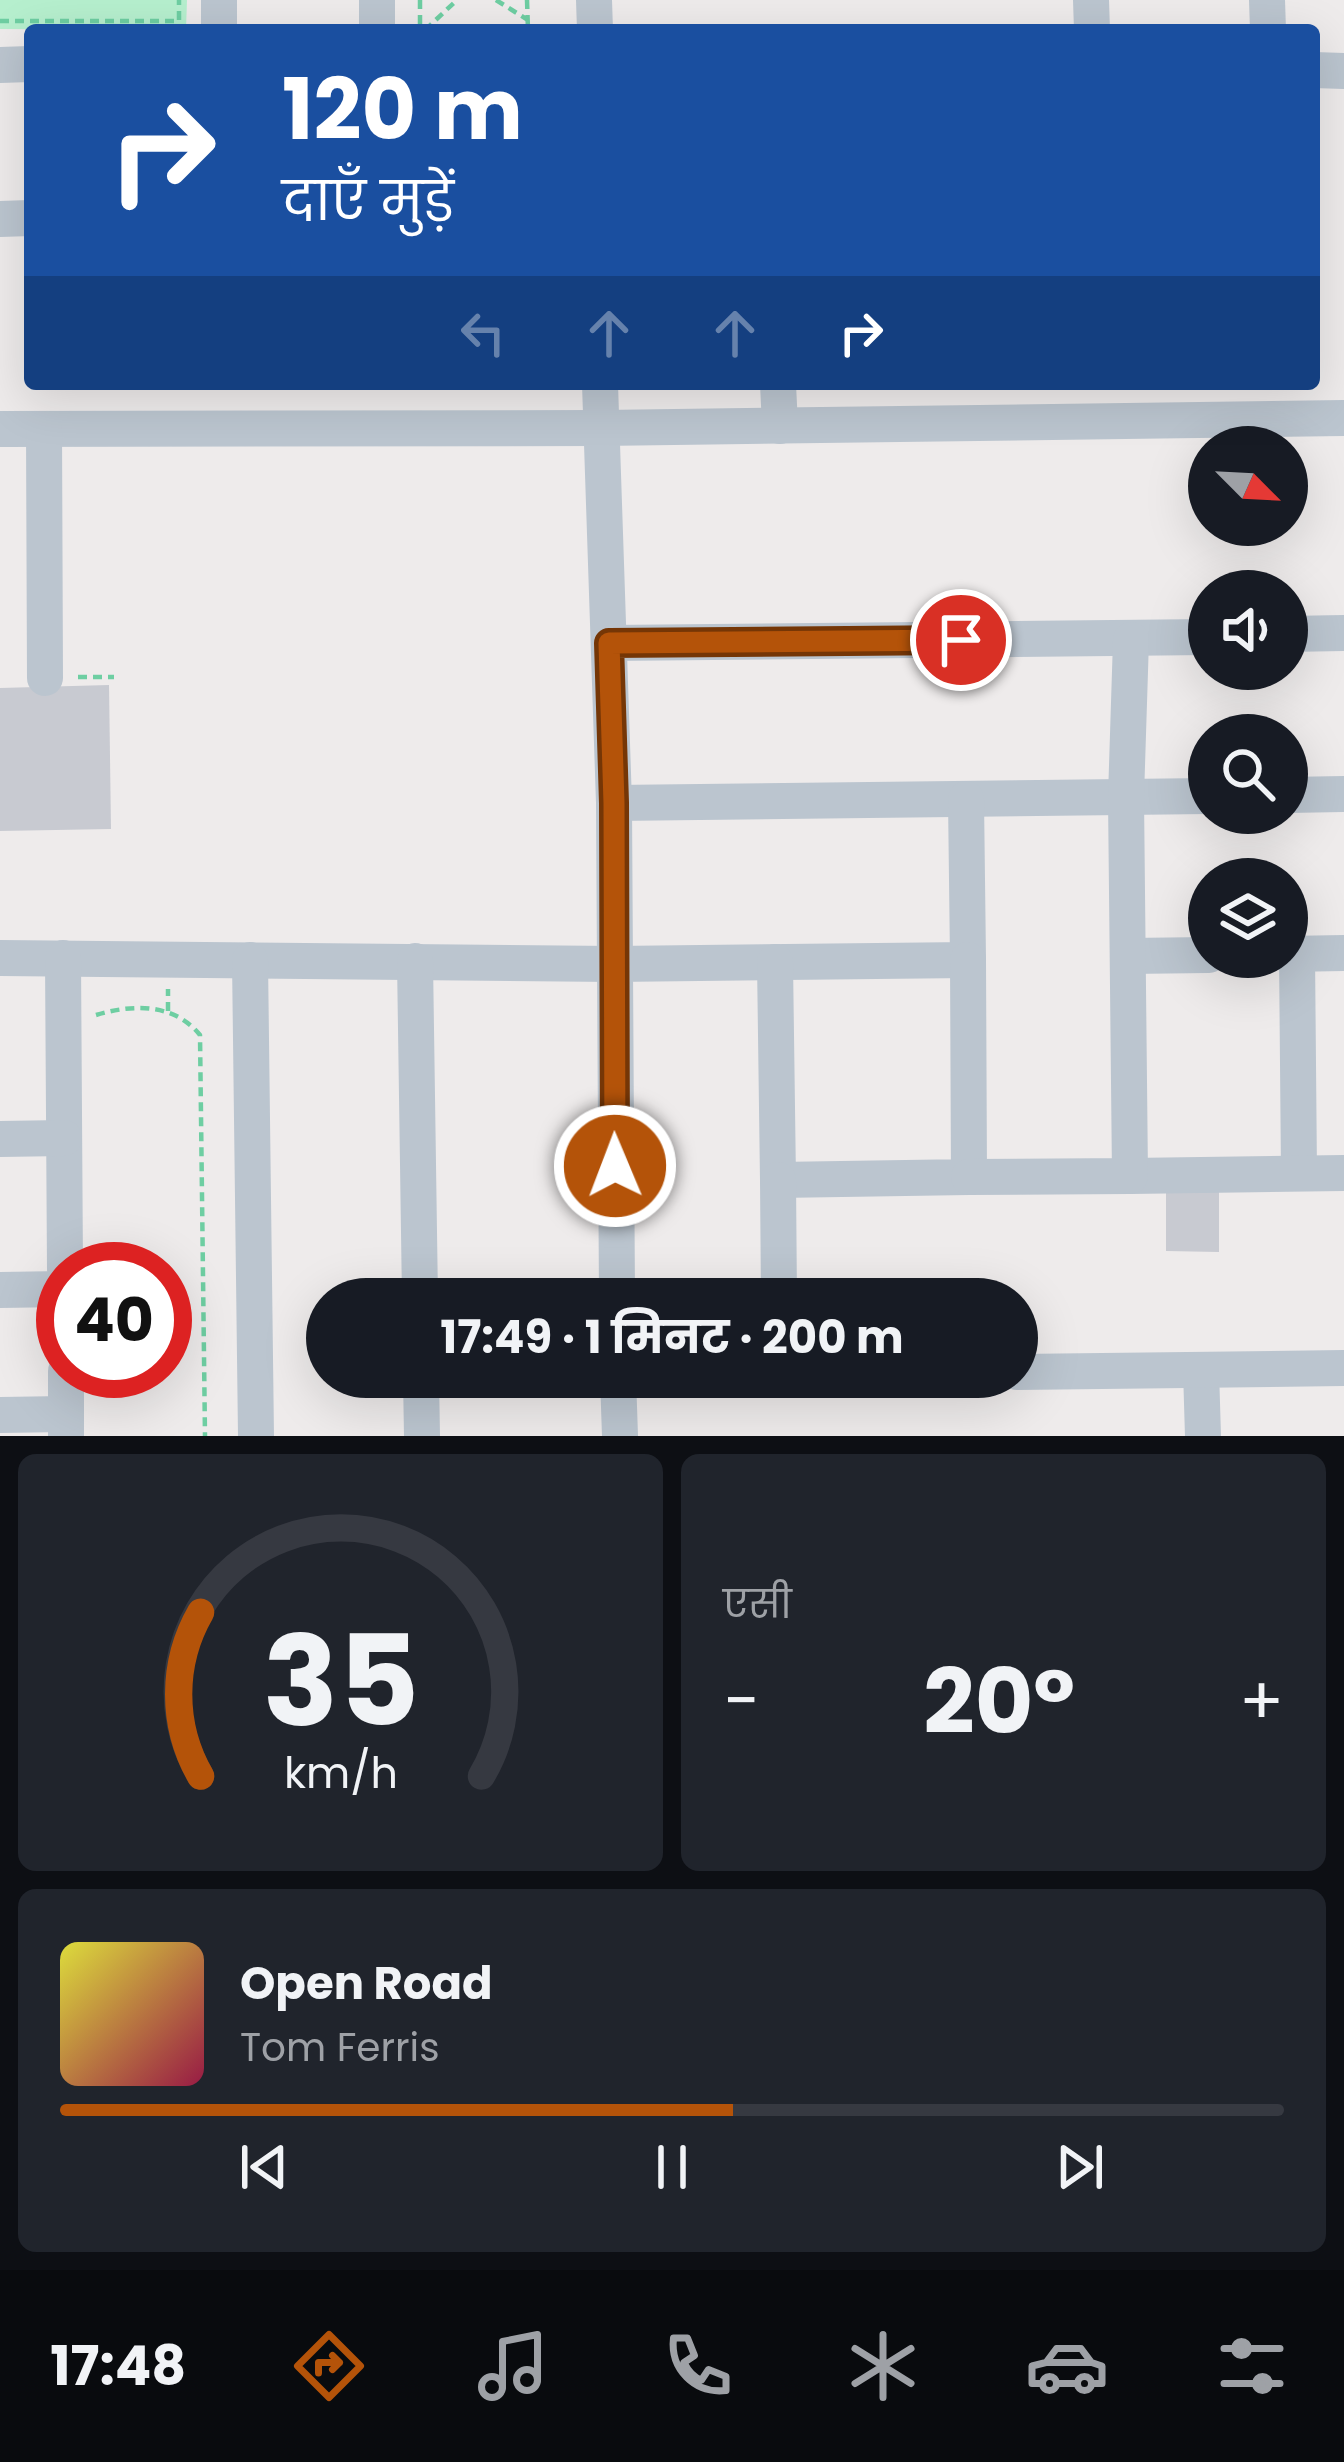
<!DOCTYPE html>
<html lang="hi">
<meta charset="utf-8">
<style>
:root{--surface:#171b24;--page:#20242c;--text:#f1f3f6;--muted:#9ea1a6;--line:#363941;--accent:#b45309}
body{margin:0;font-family:Poppins,"Noto Sans Devanagari",sans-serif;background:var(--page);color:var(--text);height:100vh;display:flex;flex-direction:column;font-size:45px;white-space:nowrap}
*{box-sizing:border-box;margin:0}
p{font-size:39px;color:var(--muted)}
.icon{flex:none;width:66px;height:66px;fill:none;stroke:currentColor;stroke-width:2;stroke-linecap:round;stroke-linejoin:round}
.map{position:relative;height:1436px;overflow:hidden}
.panel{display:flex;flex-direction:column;gap:18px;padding:18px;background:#0d0f14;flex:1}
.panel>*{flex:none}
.banner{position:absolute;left:24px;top:24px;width:1296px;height:366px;border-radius:12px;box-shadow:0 12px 48px #0002;background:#1a4fa0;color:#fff;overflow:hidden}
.needle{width:78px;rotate:114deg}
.tools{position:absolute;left:1188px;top:426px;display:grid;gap:24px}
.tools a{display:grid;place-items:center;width:120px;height:120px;border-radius:50%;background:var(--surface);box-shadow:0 12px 48px #0002;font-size:60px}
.speed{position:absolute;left:36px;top:1242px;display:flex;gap:24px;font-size:60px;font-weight:700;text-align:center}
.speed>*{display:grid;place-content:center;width:156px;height:156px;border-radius:50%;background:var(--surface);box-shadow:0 12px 48px #0002;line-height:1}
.speed .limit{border:18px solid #d22;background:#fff;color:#111}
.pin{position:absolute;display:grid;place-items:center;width:102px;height:102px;color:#fff;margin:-51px;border:6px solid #fff;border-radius:50%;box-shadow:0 3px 12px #0007}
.me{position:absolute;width:132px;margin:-66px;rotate:359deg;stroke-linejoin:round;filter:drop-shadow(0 0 9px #0008)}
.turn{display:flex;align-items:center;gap:42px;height:252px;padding:0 60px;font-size:54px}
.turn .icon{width:156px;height:156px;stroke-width:2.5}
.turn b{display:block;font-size:84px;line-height:102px}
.lanes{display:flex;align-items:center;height:114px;padding:0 60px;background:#0003;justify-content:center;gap:60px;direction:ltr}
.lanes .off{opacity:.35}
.big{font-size:90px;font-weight:700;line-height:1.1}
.panel .tile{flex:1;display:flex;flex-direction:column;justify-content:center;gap:18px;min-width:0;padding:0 42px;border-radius:18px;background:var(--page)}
.panel .dial{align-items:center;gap:0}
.dial svg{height:312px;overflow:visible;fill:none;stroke:var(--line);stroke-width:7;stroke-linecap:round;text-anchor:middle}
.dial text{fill:var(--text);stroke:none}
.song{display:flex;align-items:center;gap:36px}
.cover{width:144px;height:144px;border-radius:18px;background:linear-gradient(135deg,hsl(60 70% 55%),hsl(340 70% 35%))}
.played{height:12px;border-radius:6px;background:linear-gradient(90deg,var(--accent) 55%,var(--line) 55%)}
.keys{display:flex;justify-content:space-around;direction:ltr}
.heat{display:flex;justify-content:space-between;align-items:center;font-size:66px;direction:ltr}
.panel .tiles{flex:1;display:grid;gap:18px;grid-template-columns:1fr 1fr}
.tile:last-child{grid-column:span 2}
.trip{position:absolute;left:306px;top:1278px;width:732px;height:120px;border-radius:60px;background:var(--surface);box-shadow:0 12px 48px #0002;font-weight:700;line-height:120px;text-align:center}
.tabs{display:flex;height:192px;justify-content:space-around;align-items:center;background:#090b0e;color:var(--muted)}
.tabs .icon{width:84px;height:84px}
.tabs .active{color:var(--accent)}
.tabs b{font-size:54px;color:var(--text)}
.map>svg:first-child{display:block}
</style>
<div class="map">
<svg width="1344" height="1436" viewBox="0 0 1344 1436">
<rect width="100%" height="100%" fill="#eeebeb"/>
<path fill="#b6efce" d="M 0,0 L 187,0 L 186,30 L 0,29 Z"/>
<g fill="#c8cad1">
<path d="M 109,685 L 111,829 L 0,831 L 0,688 Z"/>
<path d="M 1219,1184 L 1219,1252 L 1166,1251 L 1166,1185 Z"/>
</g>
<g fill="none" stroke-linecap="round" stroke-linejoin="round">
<g stroke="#6ecea2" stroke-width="4.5" stroke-dasharray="9 6" stroke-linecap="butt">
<path d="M 420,0 L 420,30"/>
<path d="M 496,0 L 528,20"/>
<path d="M 527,0 L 528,30"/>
<path d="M 0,21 L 179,21 L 179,0"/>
<path d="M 425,30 L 457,0"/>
<path d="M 78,677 L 114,677"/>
<path d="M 168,1011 L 168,989"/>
<path d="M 96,1015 C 133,1004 174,1003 200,1035 L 205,1436"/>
</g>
<g stroke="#bbc5cf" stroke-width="36">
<path d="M 219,0 L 219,30"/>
<path d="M 377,0 L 377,30"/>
<path d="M 594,0 L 595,30"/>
<path d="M 1091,0 L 1092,30"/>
<path d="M 1267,0 L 1268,30"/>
<path d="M 0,65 L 30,64"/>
<path d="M 1314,70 L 1344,71"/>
<path d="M 0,219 L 30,218"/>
<path d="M 600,384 L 614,803 L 617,1299"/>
<path d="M 778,384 L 780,426"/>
<path d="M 0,429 L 602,428 L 1344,418"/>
<path d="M 44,429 L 45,678"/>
<path d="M 1287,634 L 1344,633"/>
<path d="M 609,643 L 1209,637"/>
<path d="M 1287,795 L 1344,794"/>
<path d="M 614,803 L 1209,796"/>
<path d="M 1287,954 L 1344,953"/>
<path d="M 1297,954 L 1299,1173"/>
<path d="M 1128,956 L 1209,955"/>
<path d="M 0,958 L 614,964 L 968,960 L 966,799"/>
<path d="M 63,958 L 65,1269"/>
<path d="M 250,960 L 256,1436"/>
<path d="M 415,961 L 420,1299"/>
<path d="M 775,962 L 778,1180 L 969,1177 L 968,960"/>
<path d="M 0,1139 L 64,1138"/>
<path d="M 1130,1176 L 1344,1173"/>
<path d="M 969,1177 L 1130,1176 L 1126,797 L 1131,640"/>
<path d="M 778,1180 L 779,1299"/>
<path d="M 0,1290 L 63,1289"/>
<path d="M 1201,1370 L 1203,1436"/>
<path d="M 66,1371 L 66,1436"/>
<path d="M 1017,1372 L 1344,1368"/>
<path d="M 421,1377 L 422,1436"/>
<path d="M 618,1377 L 620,1436"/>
<path d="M 0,1415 L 66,1414"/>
</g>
</g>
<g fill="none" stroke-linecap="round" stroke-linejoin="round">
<defs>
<path id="route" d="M 615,1166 L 614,803 L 609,643 L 961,640"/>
</defs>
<use href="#route" stroke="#753606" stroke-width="30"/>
<use href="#route" stroke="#b45309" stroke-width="21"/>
</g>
</svg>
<div class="tools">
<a><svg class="needle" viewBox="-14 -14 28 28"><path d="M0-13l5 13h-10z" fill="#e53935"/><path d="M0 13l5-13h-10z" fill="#9ea1a6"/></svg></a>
<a><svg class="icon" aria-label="sound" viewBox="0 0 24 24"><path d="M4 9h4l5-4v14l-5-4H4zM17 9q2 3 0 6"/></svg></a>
<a><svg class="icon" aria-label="search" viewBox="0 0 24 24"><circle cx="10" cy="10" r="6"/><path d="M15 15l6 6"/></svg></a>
<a><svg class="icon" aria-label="layers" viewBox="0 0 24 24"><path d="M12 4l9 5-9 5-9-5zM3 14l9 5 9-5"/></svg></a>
</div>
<div class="speed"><div class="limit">40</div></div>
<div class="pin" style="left:961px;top:640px;background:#d93025"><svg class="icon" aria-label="arrive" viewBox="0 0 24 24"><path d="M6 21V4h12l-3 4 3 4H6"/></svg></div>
<svg class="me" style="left:615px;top:1166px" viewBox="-20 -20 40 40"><circle r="17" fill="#b45309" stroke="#fff" stroke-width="3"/><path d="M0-11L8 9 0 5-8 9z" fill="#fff"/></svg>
<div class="trip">17:49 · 1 मिनट · 200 m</div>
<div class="banner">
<div class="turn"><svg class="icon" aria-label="right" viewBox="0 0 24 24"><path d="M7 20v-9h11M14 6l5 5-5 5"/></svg><div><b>120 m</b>दाएँ मुड़ें</div></div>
<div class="lanes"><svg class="icon off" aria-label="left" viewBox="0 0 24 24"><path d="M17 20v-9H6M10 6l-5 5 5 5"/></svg><svg class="icon off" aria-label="ahead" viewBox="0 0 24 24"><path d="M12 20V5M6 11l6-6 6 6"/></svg><svg class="icon off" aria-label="ahead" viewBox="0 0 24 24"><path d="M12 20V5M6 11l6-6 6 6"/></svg><svg class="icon" aria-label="right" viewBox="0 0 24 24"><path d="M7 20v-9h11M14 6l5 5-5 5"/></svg></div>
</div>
</div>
<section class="panel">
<div class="tiles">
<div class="tile dial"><svg viewBox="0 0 100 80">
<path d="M14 69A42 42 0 1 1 86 69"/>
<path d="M14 69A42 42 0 0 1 14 27" stroke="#b45309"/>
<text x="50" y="56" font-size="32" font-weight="700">35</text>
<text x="50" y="72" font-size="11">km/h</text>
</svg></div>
<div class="tile"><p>एसी</p>
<div class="heat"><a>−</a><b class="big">20°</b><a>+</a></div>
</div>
<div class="tile">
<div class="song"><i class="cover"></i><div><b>Open Road</b><p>Tom Ferris</p></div></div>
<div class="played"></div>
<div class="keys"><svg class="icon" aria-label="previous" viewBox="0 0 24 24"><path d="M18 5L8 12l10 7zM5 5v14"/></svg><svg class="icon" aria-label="pause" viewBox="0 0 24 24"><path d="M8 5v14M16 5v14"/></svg><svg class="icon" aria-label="next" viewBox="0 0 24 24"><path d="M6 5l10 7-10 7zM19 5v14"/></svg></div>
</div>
</div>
</section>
<nav class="tabs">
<b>17:48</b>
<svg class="icon active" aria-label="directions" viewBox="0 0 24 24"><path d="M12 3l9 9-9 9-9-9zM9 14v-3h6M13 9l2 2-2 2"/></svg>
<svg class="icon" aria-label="music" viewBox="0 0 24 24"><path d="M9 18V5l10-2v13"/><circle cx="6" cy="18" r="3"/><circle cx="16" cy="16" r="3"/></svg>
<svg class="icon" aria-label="phone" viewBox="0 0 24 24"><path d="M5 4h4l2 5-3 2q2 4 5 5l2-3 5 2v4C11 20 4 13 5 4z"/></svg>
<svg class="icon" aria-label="climate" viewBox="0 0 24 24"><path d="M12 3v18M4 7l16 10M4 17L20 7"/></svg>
<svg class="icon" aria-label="car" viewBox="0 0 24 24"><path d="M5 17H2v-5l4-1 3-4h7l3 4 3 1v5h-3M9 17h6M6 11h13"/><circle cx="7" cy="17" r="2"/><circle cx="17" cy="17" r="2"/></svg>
<svg class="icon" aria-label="filters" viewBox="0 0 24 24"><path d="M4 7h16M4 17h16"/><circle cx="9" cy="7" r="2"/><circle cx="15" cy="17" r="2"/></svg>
</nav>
